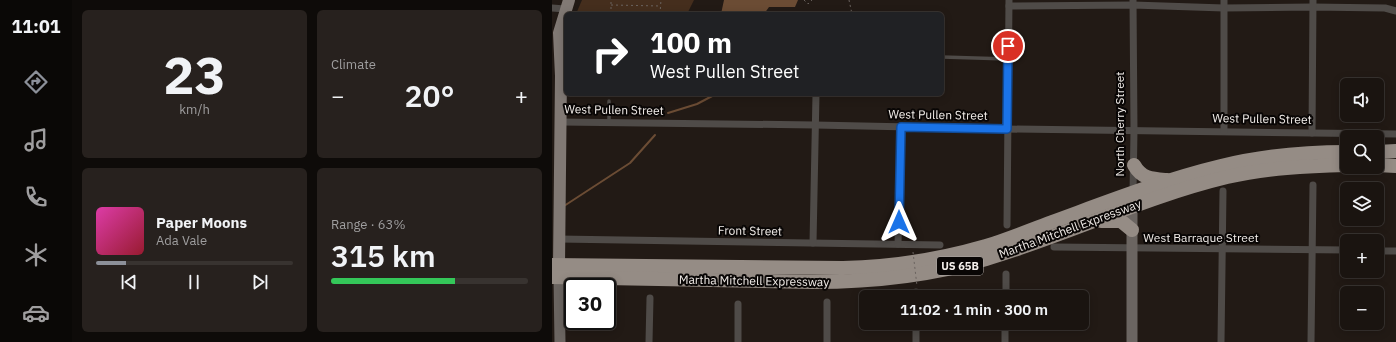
<!DOCTYPE html>
<meta charset="utf-8">
<style>
:root{--surface:#1a1410;--page:#27211e;--text:#f1f3f6;--muted:#9f9e9f;--line:#383330;--accent:#8c9099}
body{margin:0;font-family:"IBM Plex Sans",sans-serif;background:var(--page);color:var(--text);height:100vh;display:flex;flex-direction:column;font-size:15px;white-space:nowrap}
*{box-sizing:border-box;margin:0}
p{font-size:13px;color:var(--muted)}
.icon{flex:none;width:22px;height:22px;fill:none;stroke:currentColor;stroke-width:2;stroke-linecap:round;stroke-linejoin:round}
.map{position:relative;flex:1;overflow:hidden}
.side{display:flex;flex-direction:column;gap:10px;padding:10px;background:#0e0b09;width:480px}
.side>*{flex:none}
.banner{position:absolute;left:12px;top:12px;width:380px;height:84px;border-radius:6px;box-shadow:0 2px 10px #0003,0 0 0 1px var(--line);background:#202124;color:#fff;overflow:hidden}
.buttons{position:absolute;left:788px;top:78px;display:grid;gap:8px}
.buttons a{display:grid;place-items:center;width:44px;height:44px;border-radius:6px;background:var(--surface);box-shadow:0 2px 10px #0003,0 0 0 1px var(--line);font-size:20px}
.speed{position:absolute;left:12px;top:278px;display:flex;gap:8px;font-size:20px;font-weight:700;text-align:center}
.speed>*{display:grid;place-content:center;width:52px;height:52px;border-radius:50%;background:var(--surface);box-shadow:0 2px 10px #0003,0 0 0 1px var(--line);line-height:1}
.speed .limit{border:2px solid #111;border-radius:6px;background:#fff;color:#111}
.pin{position:absolute;display:grid;place-items:center;width:34px;height:34px;color:#fff;margin:-17px;border:2px solid #fff;border-radius:50%;box-shadow:0 1px 4px #0007}
.me{position:absolute;width:44px;margin:-22px;rotate:0deg;stroke-linejoin:round;filter:drop-shadow(0 0 3px #0008)}
.turn{display:flex;align-items:center;gap:14px;height:84px;padding:0 20px;font-size:18px}
.turn .icon{width:52px;height:52px;stroke-width:2.5}
.turn b{display:block;font-size:28px;line-height:34px}
.big{font-size:30px;font-weight:600;line-height:1.1}
.side .widget{flex:1;display:flex;flex-direction:column;justify-content:center;gap:6px;min-width:0;padding:0 14px;border-radius:6px;background:var(--page)}
.side .dial{align-items:center;gap:0}
.dial b{font-size:52px;line-height:1}
.song{display:flex;align-items:center;gap:12px}
.cover{width:48px;height:48px;border-radius:6px;background:linear-gradient(135deg,hsl(320 70% 55%),hsl(350 70% 35%))}
.played{height:4px;border-radius:2px;background:linear-gradient(90deg,var(--accent) 15%,var(--line) 15%)}
.keys{display:flex;justify-content:space-around;direction:ltr}
.heat{display:flex;justify-content:space-between;align-items:center;font-size:22px;direction:ltr}
.charge{height:6px;border-radius:3px;background:linear-gradient(90deg,#34c759 63%,var(--line) 0)}
.side .tiles{flex:1;display:grid;gap:10px;grid-template-columns:repeat(2,1fr)}
.trip{position:absolute;left:307px;top:290px;width:230px;height:40px;border-radius:6px;background:var(--surface);box-shadow:0 2px 10px #0003,0 0 0 1px var(--line);font-weight:600;line-height:40px;text-align:center}
main{display:flex;flex:1;min-height:0}
.dock{display:flex;flex-direction:column;width:72px;justify-content:space-around;align-items:center;background:#0a0806;color:var(--muted)}
.dock .icon{width:28px;height:28px}
.dock .on{color:var(--accent)}
.dock b{font-size:18px;color:var(--text)}
.map>svg:first-child{display:block}
</style>
<main>
<nav class="dock">
<b>11:01</b>
<svg class="icon on" aria-label="directions" viewBox="0 0 24 24"><path d="M12 3l9 9-9 9-9-9zM9 14v-3h6M13 9l2 2-2 2"/></svg>
<svg class="icon" aria-label="music" viewBox="0 0 24 24"><path d="M9 18V5l10-2v13"/><circle cx="6" cy="18" r="3"/><circle cx="16" cy="16" r="3"/></svg>
<svg class="icon" aria-label="phone" viewBox="0 0 24 24"><path d="M5 4h4l2 5-3 2q2 4 5 5l2-3 5 2v4C11 20 4 13 5 4z"/></svg>
<svg class="icon" aria-label="climate" viewBox="0 0 24 24"><path d="M12 3v18M4 7l16 10M4 17L20 7"/></svg>
<svg class="icon" aria-label="car" viewBox="0 0 24 24"><path d="M5 17H2v-5l4-1 3-4h7l3 4 3 1v5h-3M9 17h6M6 11h13"/><circle cx="7" cy="17" r="2"/><circle cx="17" cy="17" r="2"/></svg>
</nav>
<section class="side">
<div class="tiles">
<div class="widget dial"><b>23</b><p>km/h</p></div>
<div class="widget"><p>Climate</p>
<div class="heat"><a>−</a><b class="big">20°</b><a>+</a></div>
</div>
<div class="widget">
<div class="song"><i class="cover"></i><div><b>Paper Moons</b><p>Ada Vale</p></div></div>
<div class="played"></div>
<div class="keys"><svg class="icon" aria-label="previous" viewBox="0 0 24 24"><path d="M18 5L8 12l10 7zM5 5v14"/></svg><svg class="icon" aria-label="pause" viewBox="0 0 24 24"><path d="M8 5v14M16 5v14"/></svg><svg class="icon" aria-label="next" viewBox="0 0 24 24"><path d="M6 5l10 7-10 7zM19 5v14"/></svg></div>
</div>
<div class="widget"><p>Range · 63%</p><b class="big">315 km</b><div class="charge"></div></div>
</div>
</section>
<div class="map">
<svg width="844" height="342" viewBox="0 0 844 342">
<rect width="100%" height="100%" fill="#221a15"/>
<path fill="#452e1d" d="M 30,0 L 142,0 L 135,14 L 24,14 Z"/>
<path fill="#6b4c34" d="M 172,0 L 246,0 L 243,7 L 217,7 L 212,14 L 169,14 Z"/>
<g fill="none" stroke-linecap="round" stroke-linejoin="round">
<g stroke="#6b4c34" stroke-width="2">
<path d="M 116,113 L 145,104 L 164,94"/>
<path d="M 12,206 L 78,163 L 103,135"/>
</g>
<g stroke="#6a635f" stroke-width="1" stroke-dasharray="2 3" stroke-linecap="butt">
<path d="M 252,0 L 256,4 L 260,0"/>
<path d="M 297,0 L 300,14"/>
<path d="M 59,5 L 109,6"/>
<path d="M 59,14 L 59,0"/>
<path d="M 108,14 L 109,0"/>
</g>
<g stroke="#4f4b48" stroke-width="3.5">
<path d="M 390,57 L 456,59"/>
<path d="M 57,101 L 57,122"/>
</g>
<g stroke="#4f4b48" stroke-width="7">
<path d="M 457,6 L 581,5 L 672,8 L 760,7 L 833,8 L 844,11"/>
<path d="M 0,8 L 13,9"/>
<path d="M 9,122 L 263,125 L 455,129 L 844,134"/>
<path d="M 672,131 L 672,0"/>
<path d="M 760,133 L 761,0"/>
<path d="M 581,193 L 582,130 L 581,0"/>
<path d="M 455,225 L 457,0"/>
<path d="M 7,239 L 388,245"/>
<path d="M 261,243 L 264,94"/>
<path d="M 346,244 L 349,127"/>
<path d="M 502,247 L 795,250"/>
<path d="M 825,251 L 844,251"/>
<path d="M 364,297 L 364,292"/>
<path d="M 454,297 L 454,274"/>
<path d="M 97,342 L 98,298"/>
<path d="M 186,342 L 186,304"/>
<path d="M 275,342 L 275,302"/>
<path d="M 364,342 L 364,323"/>
<path d="M 453,342 L 453,323"/>
<path d="M 669,342 L 671,191"/>
<path d="M 759,342 L 761,185"/>
</g>
<g stroke="#6b6561" stroke-width="11">
<path d="M 7,277 L 8,342"/>
<path d="M 580,342 L 580,201"/>
</g>
<path stroke="#817974" stroke-width="12" d="M 7,265 L 9,76 L 7,33 L 17,0"/>
<g stroke="#958c85" stroke-width="14">
<path d="M 825,152 L 844,151"/>
<path d="M 582,165 C 590,179 600,179 615,180"/>
<path d="M 825,165 L 844,166"/>
<path d="M 549,221 L 569,221 L 580,230"/>
<path d="M 0,265 L 291,268 C 339,267 389,259 434,246 C 457,239 478,230 500,222 C 555,202 611,180 669,166 C 710,156 753,152 795,152"/>
<path d="M 0,277 L 261,282 C 320,282 378,276 434,259 C 515,235 592,197 675,177 C 714,168 755,166 795,165"/>
</g>
<path stroke="#6a635f" stroke-width="1" stroke-dasharray="2 3" stroke-linecap="butt" d="M 361,252 L 365,286"/>
</g>
<g fill="none" stroke-linecap="round" stroke-linejoin="round">
<defs>
<path id="route" d="M 347,222 L 349,127 L 455,129 L 456,46"/>
</defs>
<use href="#route" stroke="#114b97" stroke-width="10"/>
<use href="#route" stroke="#1a73e8" stroke-width="7"/>
</g>
<g text-anchor="middle" stroke-width="4" stroke-linejoin="round" paint-order="stroke">
<rect fill="#090605" stroke="#ada8a5" stroke-width="1" x="385" y="257" width="46" height="18" rx="3"/>
<g font-size="11" font-weight="bold" fill="#f3eeea">
<text x="408" y="270">US 65B</text>
</g>
<g font-size="12" fill="#f3eeea" stroke="#090605">
<text transform="translate(62 110) rotate(1)" y="4">West Pullen Street</text>
<text transform="translate(386 115) rotate(1)" y="4">West Pullen Street</text>
<text transform="translate(710 119) rotate(1)" y="4">West Pullen Street</text>
<text transform="translate(568 124) rotate(-90)" y="4">North Cherry Street</text>
<text transform="translate(518 229) rotate(-20)" y="4">Martha Mitchell Expressway</text>
<text transform="translate(198 231) rotate(1)" y="4">Front Street</text>
<text x="649" y="242">West Barraque Street</text>
<text transform="translate(202 281) rotate(1)" y="4">Martha Mitchell Expressway</text>
</g>
</g>
</svg>
<div class="buttons">
<a><svg class="icon" aria-label="sound" viewBox="0 0 24 24"><path d="M4 9h4l5-4v14l-5-4H4zM17 9q2 3 0 6"/></svg></a>
<a><svg class="icon" aria-label="search" viewBox="0 0 24 24"><circle cx="10" cy="10" r="6"/><path d="M15 15l6 6"/></svg></a>
<a><svg class="icon" aria-label="layers" viewBox="0 0 24 24"><path d="M12 4l9 5-9 5-9-5zM3 14l9 5 9-5"/></svg></a>
<a>+</a>
<a>−</a>
</div>
<div class="speed"><div class="limit">30</div></div>
<div class="pin" style="left:456px;top:46px;background:#d93025"><svg class="icon" aria-label="arrive" viewBox="0 0 24 24"><path d="M6 21V4h12l-3 4 3 4H6"/></svg></div>
<svg class="me" style="left:347px;top:222px" viewBox="-20 -20 40 40"><path d="M0-17L14 15 0 8-14 15z" fill="#1a73e8" stroke="#fff" stroke-width="4"/></svg>
<div class="trip">11:02 · 1 min · 300 m</div>
<div class="banner">
<div class="turn"><svg class="icon" aria-label="right" viewBox="0 0 24 24"><path d="M7 20v-9h11M14 6l5 5-5 5"/></svg><div><b>100 m</b>West Pullen Street</div></div>
</div>
</div>
</main>
